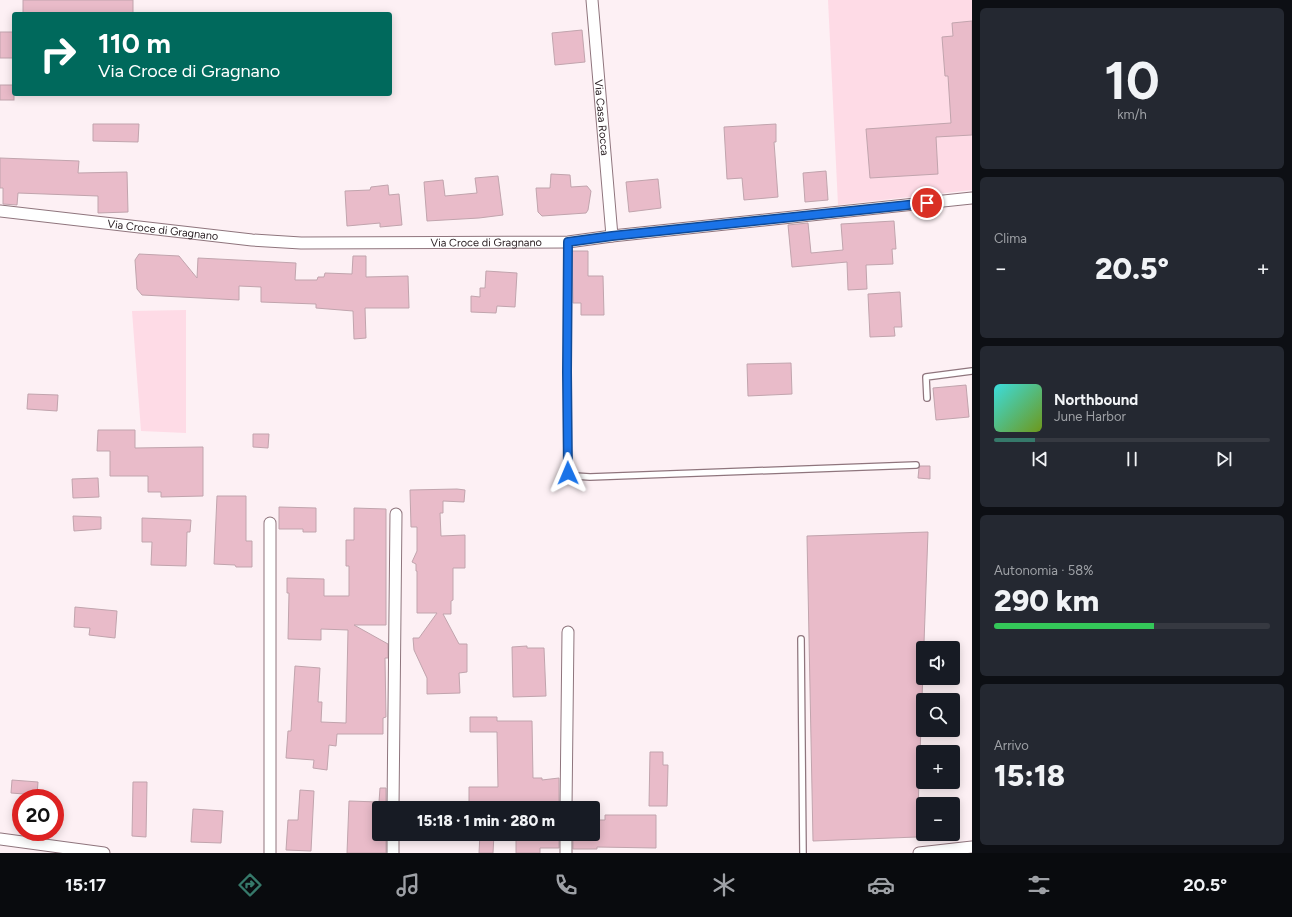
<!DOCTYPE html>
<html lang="it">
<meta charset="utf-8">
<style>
:root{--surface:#171b24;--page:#242831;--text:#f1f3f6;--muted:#9ea1a6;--line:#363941;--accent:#36796a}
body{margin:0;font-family:Figtree,sans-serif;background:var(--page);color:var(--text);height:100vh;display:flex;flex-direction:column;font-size:15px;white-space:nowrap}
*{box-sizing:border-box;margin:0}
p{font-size:13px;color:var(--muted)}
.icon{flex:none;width:22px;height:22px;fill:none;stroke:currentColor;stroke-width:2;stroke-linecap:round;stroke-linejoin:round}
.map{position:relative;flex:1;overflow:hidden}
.side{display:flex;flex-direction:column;gap:8px;padding:8px;background:#0d0f14;width:320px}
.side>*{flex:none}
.guide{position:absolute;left:12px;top:12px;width:380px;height:84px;border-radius:4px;box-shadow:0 2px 10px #0003;background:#00695c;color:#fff;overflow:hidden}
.tools{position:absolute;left:916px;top:641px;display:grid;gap:8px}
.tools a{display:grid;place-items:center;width:44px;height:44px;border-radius:4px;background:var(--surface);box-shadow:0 2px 10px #0003;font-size:20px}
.speed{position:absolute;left:12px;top:789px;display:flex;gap:8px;font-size:20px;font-weight:700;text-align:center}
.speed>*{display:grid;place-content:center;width:52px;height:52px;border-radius:50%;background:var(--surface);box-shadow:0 2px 10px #0003;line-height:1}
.speed .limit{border:6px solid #d22;background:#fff;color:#111}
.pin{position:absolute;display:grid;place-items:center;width:34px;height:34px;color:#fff;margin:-17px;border:2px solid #fff;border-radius:50%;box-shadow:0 1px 4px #0007}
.me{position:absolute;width:44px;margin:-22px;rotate:359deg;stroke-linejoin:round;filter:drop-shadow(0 0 3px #0008)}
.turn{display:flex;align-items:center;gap:14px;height:84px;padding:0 20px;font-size:18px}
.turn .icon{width:52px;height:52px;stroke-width:2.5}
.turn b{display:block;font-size:28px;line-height:34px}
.big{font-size:30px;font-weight:800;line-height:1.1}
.side .tile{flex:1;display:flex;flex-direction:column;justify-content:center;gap:6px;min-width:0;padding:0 14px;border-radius:6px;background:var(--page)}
.side .dial{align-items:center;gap:0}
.dial b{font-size:52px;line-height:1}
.song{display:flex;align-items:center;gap:12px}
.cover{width:48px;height:48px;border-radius:6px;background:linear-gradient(135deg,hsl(180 70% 55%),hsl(80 70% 35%))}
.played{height:4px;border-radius:2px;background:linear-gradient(90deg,var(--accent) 15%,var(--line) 15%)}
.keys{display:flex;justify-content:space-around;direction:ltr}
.heat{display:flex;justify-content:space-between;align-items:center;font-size:22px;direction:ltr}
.charge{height:6px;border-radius:3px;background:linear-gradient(90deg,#34c759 58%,var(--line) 0)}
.trip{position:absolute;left:372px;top:801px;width:228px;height:40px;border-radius:4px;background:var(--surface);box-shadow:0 2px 10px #0003;font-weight:800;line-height:40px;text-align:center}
.dock{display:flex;height:64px;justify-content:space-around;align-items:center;background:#090b0e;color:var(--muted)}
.dock .icon{width:28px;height:28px}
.dock .active{color:var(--accent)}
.dock b{font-size:18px;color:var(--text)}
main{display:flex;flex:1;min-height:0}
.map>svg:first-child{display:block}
</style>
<main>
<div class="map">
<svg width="972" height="853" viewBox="0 0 972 853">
<rect width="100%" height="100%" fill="#fdf0f4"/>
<g fill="#fedbe6">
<path d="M 828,0 L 972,0 L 972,190 L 838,205 Z"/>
<path d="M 186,310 L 186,433 L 141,431 L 132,311 Z"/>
</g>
<g fill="#e9bbc9" stroke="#c1a4ad">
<rect x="23" y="0" width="110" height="14"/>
<path d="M 972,21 L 972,135 L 936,137 L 938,174 L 870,178 L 866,129 L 951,123 L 948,76 L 945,76 L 942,37 L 953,36 L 952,23 Z"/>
<path d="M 582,30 L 585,62 L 555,65 L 552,33 Z"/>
<rect x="0" y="32" width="14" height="26"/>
<rect x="0" y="85" width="14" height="15"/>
<path d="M 93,124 L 139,124 L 138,142 L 93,141 Z"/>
<path d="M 776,124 L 776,142 L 774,142 L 778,197 L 744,200 L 742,178 L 727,179 L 724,127 Z"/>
<path d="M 0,158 L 79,161 L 78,173 L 127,172 L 128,212 L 98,213 L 98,196 L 18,193 L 17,205 L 3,204 L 3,188 L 0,188 Z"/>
<path d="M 826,171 L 828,200 L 805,202 L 803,173 Z"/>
<path d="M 551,174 L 570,175 L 571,187 L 587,186 L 591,191 L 588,210 L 586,213 L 542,216 L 538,212 L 536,188 L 550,188 Z"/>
<path d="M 498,176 L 503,215 L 479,218 L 427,221 L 424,182 L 443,180 L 445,196 L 477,193 L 475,178 Z"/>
<path d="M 658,179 L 661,208 L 629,212 L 626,182 Z"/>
<path d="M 388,185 L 389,195 L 399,194 L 402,225 L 380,227 L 380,223 L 347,226 L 345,191 L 370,190 L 371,187 Z"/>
<path d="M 894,221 L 896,249 L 892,249 L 893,264 L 866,265 L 867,289 L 848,290 L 847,262 L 792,267 L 788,225 L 808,223 L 811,253 L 843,250 L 841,224 Z"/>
<path d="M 572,251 L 588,251 L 588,276 L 603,276 L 604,315 L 581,315 L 581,303 L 573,303 Z"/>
<path d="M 139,254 L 179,256 L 197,278 L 198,258 L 296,263 L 295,280 L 317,280 L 318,277 L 324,277 L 325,273 L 352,274 L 353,256 L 366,256 L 366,277 L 408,276 L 409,308 L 365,308 L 366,338 L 354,339 L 353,311 L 316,308 L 316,304 L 261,302 L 261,287 L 239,286 L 239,300 L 142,295 L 137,289 L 135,260 Z"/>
<path d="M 486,271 L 517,273 L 515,307 L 497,306 L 496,313 L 471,312 L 471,296 L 480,297 L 480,288 L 485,288 Z"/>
<path d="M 900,292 L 902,327 L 894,327 L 895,336 L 870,337 L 868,294 Z"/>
<path d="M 791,363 L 792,394 L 748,396 L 747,364 Z"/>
<path d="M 966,385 L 969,417 L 936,420 L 933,388 Z"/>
<path d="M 28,394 L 58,395 L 57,411 L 27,409 Z"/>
<path d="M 98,430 L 135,430 L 135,448 L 203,447 L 203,496 L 161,497 L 161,492 L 148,492 L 148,476 L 110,476 L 110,451 L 97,451 Z"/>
<path d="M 253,434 L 269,434 L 268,448 L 253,447 Z"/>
<path d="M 920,466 L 930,466 L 930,479 L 918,478 L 919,468 Z"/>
<path d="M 98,478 L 99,497 L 73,498 L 72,479 Z"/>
<path d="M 457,489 L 465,490 L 464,502 L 443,501 L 443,513 L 440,513 L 441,536 L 465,535 L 465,568 L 453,568 L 453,600 L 451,601 L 451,614 L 443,614 L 459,644 L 467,644 L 467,672 L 459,673 L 460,693 L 427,694 L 427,678 L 414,650 L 413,638 L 419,638 L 437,613 L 417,613 L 417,571 L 416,571 L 416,564 L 412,562 L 417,551 L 417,527 L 411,527 L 410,490 Z"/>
<path d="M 217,496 L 246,496 L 246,541 L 252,541 L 252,567 L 236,567 L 235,565 L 214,564 Z"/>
<path d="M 279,507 L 316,508 L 316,532 L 303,532 L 303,529 L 279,529 Z"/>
<path d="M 354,508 L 386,509 L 386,625 L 354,625 L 388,644 L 388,658 L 385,658 L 386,717 L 383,718 L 383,734 L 337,734 L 336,746 L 329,745 L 327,770 L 313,768 L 314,760 L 286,758 L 288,731 L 291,731 L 295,666 L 320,668 L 318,702 L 322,702 L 321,722 L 346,723 L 348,630 L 321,629 L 321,640 L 288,639 L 289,593 L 287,593 L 287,578 L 324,579 L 324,596 L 349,596 L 349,566 L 346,566 L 346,540 L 354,540 Z"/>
<path d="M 73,516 L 101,517 L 101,529 L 74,531 Z"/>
<path d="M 142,518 L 191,520 L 190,532 L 187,532 L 186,566 L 151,565 L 152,542 L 142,542 Z"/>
<path d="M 928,532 L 917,837 L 813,841 L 807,536 Z"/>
<path d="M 75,607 L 117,611 L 115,638 L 89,635 L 90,628 L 74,627 Z"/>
<path d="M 527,646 L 527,648 L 544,648 L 546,696 L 513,697 L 512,647 Z"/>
<path d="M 470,717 L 497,717 L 497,721 L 532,721 L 533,778 L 542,778 L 542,780 L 559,778 L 559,808 L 469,808 L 469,787 L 498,787 L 497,732 L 470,732 Z"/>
<path d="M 650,752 L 663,752 L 663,765 L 668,765 L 667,806 L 649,806 Z"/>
<path d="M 12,780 L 38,782 L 37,795 L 11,793 Z"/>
<path d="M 133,782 L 147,782 L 146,837 L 132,836 Z"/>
<path d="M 380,788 L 386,788 L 386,803 L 379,802 Z"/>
<path d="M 300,790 L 314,791 L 311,851 L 286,850 L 288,820 L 298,820 Z"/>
<path d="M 349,801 L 379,802 L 379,834 L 386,834 L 386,853 L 347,853 Z"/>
<path d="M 193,809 L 223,811 L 221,843 L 191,842 Z"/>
<path d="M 605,815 L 656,815 L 656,848 L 597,847 L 597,849 L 573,849 L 573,834 L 593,834 L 593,820 L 605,820 Z"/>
<path d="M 480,834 L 494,834 L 493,853 L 479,853 Z"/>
<path d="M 516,834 L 559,834 L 559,848 L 540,848 L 540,853 L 516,853 Z"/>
</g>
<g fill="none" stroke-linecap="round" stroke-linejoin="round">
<defs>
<g id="service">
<path d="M 568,242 L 568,473 L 575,476 L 590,477 L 916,465"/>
<path d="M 927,398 L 926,377 L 972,371"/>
<path d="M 801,639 L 803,853"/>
</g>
<g id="minor">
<path id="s1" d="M 592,0 L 612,236"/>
<path id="s2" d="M 0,211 L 252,240 L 301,243 L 568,242 L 612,236 L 972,198"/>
<path d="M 393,808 L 396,514"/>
<path d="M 566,808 L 568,632"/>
<path d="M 0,839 L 104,853"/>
<path d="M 270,853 L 270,523"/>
<path d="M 393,853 L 393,834"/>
<path d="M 566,853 L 566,834"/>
<path d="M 919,853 L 972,847"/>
</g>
</defs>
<use href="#service" stroke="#8f757d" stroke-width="8"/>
<use href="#minor" stroke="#8f757d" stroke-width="13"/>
<use href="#service" stroke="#fff" stroke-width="5.5"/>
<use href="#minor" stroke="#fff" stroke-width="11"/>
</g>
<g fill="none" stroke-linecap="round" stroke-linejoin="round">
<defs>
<path id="route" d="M 568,473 L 567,372 L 568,242 L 612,236 L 927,203"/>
</defs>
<use href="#route" stroke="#114b97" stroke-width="10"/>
<use href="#route" stroke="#1a73e8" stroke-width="7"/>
</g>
<g text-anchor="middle" stroke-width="3" stroke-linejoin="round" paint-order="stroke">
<g font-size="11" fill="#251a1e" stroke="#fff">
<text dy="4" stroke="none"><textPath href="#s1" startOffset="118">Via Casa Rocca</textPath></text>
<text dy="4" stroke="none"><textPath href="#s2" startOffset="164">Via Croce di Gragnano</textPath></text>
<text dy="4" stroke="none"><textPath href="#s2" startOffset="488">Via Croce di Gragnano</textPath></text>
</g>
</g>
</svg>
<div class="tools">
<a><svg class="icon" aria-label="sound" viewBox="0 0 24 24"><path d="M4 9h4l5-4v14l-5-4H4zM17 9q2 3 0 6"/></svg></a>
<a><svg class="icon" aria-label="search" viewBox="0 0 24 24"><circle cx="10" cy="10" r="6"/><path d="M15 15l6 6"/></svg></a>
<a>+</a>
<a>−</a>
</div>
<div class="speed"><div class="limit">20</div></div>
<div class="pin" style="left:927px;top:203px;background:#d93025"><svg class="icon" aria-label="arrive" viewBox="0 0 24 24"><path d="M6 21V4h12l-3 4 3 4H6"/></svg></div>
<svg class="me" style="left:568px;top:473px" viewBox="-20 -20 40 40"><path d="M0-17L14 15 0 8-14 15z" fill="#1a73e8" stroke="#fff" stroke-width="4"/></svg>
<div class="trip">15:18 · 1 min · 280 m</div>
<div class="guide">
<div class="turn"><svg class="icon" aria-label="right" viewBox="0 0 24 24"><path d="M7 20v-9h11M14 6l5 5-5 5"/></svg><div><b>110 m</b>Via Croce di Gragnano</div></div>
</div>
</div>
<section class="side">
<div class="tile dial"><b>10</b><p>km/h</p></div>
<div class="tile"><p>Clima</p>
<div class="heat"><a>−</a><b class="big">20.5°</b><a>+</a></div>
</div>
<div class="tile">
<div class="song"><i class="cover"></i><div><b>Northbound</b><p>June Harbor</p></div></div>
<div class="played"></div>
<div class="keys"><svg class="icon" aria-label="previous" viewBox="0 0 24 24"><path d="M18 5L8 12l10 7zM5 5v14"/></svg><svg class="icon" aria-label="pause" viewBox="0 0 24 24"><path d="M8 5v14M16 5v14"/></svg><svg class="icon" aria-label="next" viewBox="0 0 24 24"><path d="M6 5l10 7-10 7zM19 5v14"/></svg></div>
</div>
<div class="tile"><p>Autonomia · 58%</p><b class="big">290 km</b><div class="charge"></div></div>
<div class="tile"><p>Arrivo</p><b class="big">15:18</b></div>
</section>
</main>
<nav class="dock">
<b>15:17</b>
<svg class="icon active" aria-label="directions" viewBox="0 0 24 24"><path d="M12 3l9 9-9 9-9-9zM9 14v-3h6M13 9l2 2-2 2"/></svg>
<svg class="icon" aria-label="music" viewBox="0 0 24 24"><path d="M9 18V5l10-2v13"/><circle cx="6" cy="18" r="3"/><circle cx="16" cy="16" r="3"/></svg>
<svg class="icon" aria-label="phone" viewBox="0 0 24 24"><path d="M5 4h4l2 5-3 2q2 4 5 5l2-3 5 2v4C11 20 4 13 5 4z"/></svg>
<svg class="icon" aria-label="climate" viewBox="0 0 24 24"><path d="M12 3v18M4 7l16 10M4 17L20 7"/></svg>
<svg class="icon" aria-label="car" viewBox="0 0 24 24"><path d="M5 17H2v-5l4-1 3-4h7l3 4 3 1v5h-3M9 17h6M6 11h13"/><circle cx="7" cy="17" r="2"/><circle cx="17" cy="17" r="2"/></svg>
<svg class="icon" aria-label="filters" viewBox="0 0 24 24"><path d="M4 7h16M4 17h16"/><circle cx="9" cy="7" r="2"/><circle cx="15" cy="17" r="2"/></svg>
<b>20.5°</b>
</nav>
